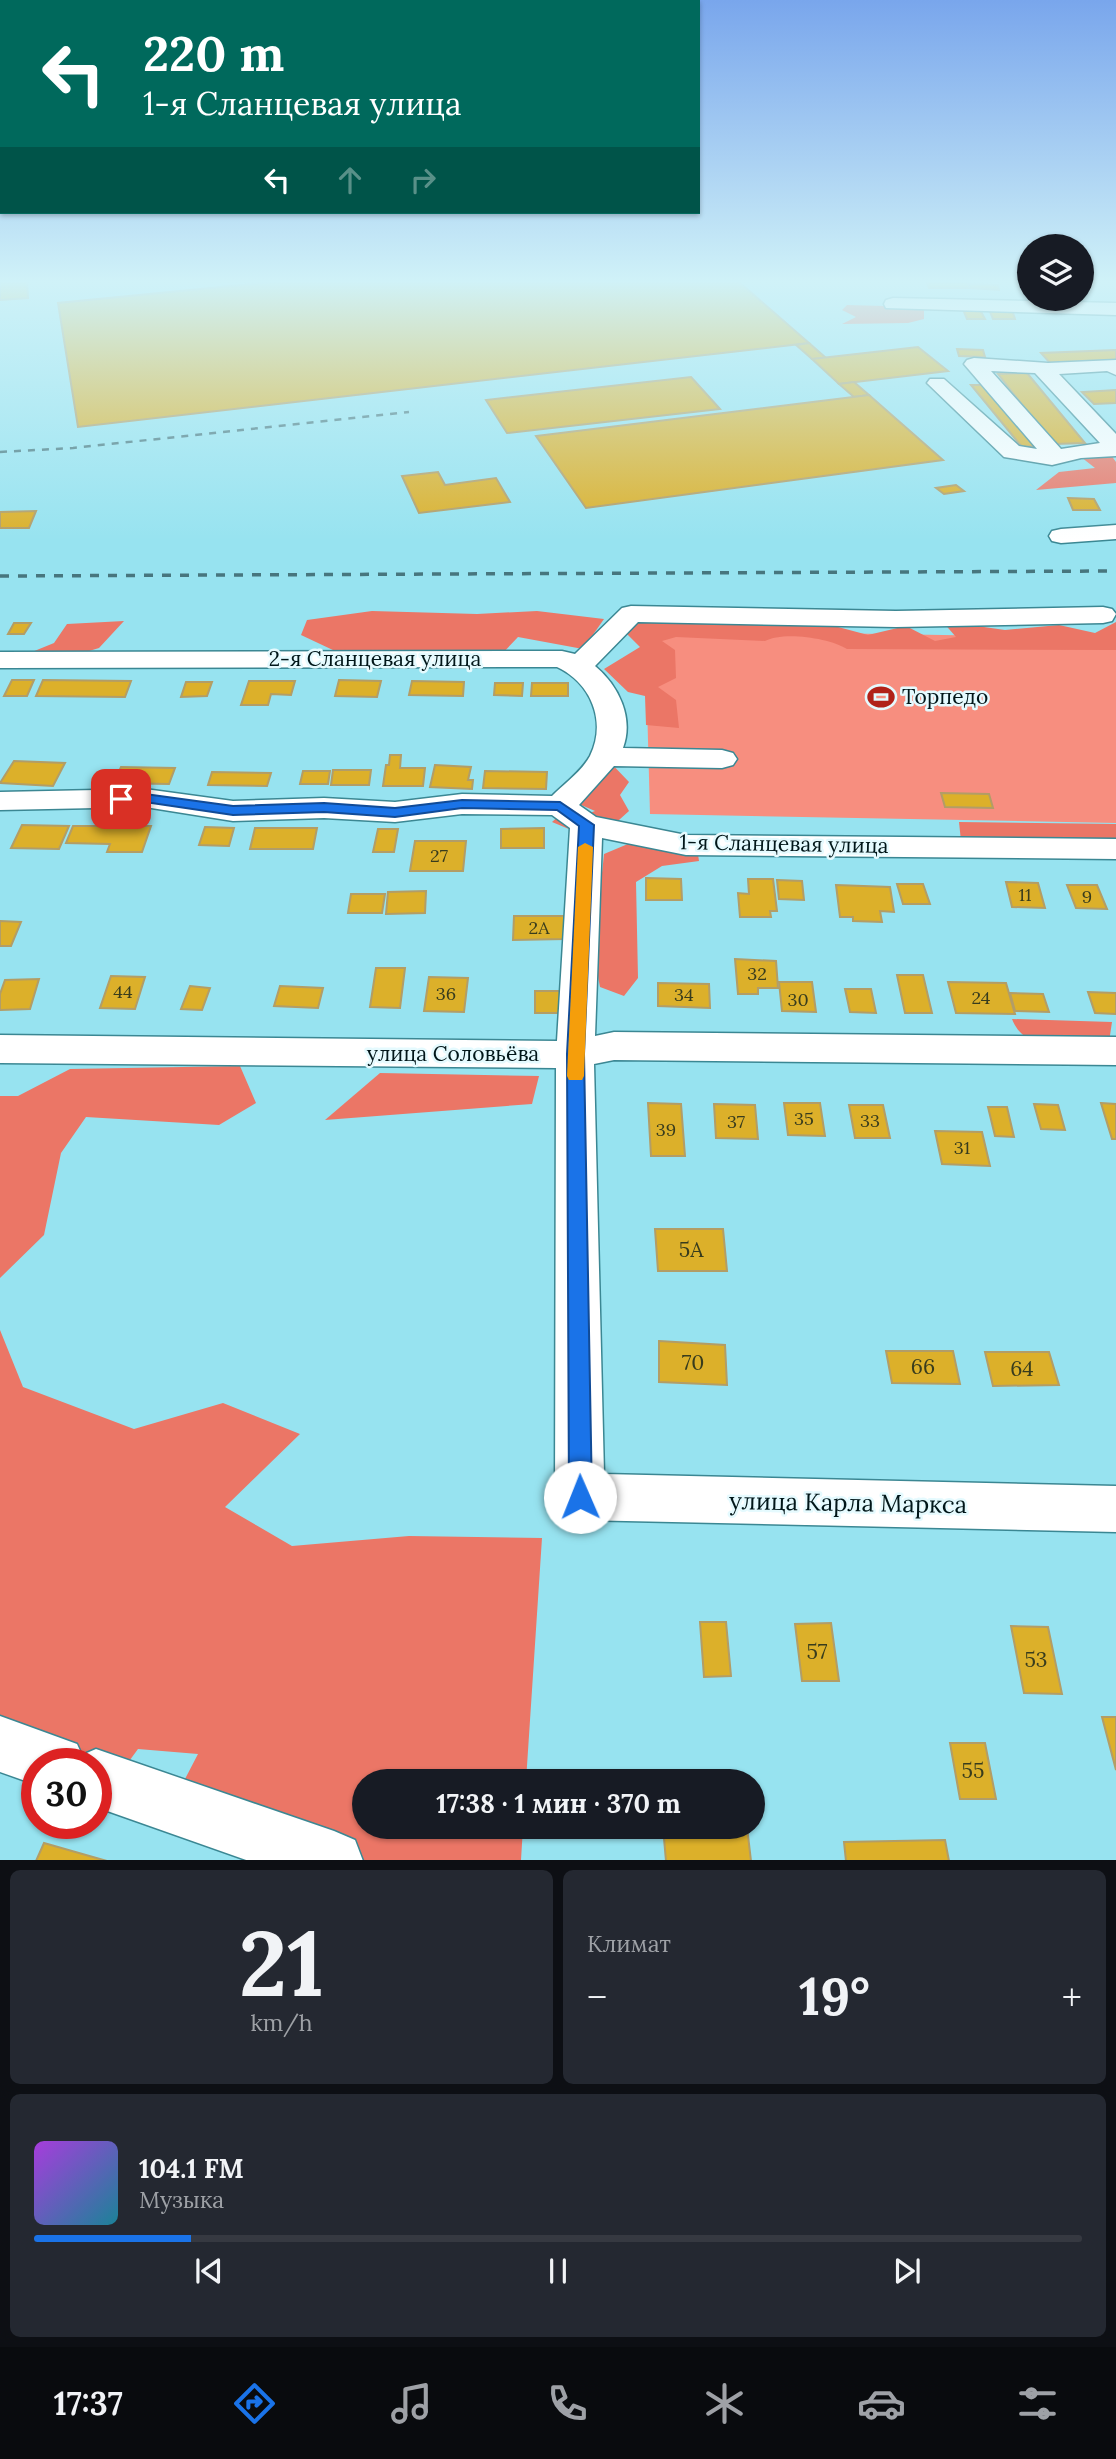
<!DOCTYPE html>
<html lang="ru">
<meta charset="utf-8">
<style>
:root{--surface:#171b24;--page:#242831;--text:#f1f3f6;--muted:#9ea1a6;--line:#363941;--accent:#1a73e8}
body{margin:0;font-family:Lora,serif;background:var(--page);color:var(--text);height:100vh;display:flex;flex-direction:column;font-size:26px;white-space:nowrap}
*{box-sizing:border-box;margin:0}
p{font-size:23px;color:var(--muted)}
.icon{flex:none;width:38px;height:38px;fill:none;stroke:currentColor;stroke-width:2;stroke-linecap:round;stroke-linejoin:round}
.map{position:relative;height:1860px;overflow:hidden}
.details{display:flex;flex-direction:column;gap:10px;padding:10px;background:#0d0f14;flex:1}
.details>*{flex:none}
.top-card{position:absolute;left:0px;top:0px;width:700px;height:214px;box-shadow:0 2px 5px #0004;background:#00695c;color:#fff;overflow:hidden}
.tools{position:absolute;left:1017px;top:234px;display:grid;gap:14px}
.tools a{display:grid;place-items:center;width:77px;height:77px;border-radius:50%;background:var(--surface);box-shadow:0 2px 5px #0004;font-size:35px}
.speed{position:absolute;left:21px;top:1748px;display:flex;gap:14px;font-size:35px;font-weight:700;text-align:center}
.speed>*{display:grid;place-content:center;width:91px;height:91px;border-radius:50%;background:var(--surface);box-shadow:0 2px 5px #0004;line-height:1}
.speed .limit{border:10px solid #d22;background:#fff;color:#111}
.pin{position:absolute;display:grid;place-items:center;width:60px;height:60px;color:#fff;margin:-30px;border-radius:14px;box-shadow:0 4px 10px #0006}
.me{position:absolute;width:77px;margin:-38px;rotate:359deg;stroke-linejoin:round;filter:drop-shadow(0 0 5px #0008)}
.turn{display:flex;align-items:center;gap:24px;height:147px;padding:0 28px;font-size:32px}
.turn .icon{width:91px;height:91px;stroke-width:2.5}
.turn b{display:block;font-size:49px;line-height:60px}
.lanes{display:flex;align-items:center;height:66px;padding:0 28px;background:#0003;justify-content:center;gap:35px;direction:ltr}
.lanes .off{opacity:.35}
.big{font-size:52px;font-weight:700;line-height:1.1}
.details .tile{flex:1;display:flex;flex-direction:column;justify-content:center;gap:10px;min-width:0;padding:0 24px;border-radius:10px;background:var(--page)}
.details .dial{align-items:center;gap:0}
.dial b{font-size:91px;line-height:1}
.song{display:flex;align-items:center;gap:21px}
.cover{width:84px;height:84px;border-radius:10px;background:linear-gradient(135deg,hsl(280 70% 55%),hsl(190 70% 35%))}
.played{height:7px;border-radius:4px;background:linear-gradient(90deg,var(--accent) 15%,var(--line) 15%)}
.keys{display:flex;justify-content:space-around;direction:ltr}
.heat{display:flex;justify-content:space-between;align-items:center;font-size:38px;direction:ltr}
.details .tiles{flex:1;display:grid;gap:10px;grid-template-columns:1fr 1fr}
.tile:last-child{grid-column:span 2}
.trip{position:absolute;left:352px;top:1769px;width:413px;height:70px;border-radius:35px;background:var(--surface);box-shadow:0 2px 5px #0004;font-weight:700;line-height:70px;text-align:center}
.dock{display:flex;height:112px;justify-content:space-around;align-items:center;background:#090b0e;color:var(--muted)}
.dock .icon{width:49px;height:49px}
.dock .current{color:var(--accent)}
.dock b{font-size:32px;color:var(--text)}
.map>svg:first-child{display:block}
</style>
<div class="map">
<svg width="1116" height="1861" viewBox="0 0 1116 1861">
<rect width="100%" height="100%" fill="#97e3f0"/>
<path fill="#f78e7f" d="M 645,630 L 1116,638 L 1116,823 L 650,814 Z"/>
<g fill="#eb7666">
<path d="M 847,305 L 924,307 L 924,319 L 908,323 L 842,324 L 856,317 L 842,310 Z"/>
<path d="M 1111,455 L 1116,462 L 1116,483 L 1036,490 L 1059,472 L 1095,468 L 1081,457 Z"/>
<path d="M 372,611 L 477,614 L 537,611 L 604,619 L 583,649 L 518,637 L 501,655 L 335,651 L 301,635 L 307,620 Z"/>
<path d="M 638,620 L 812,620 L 868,635 L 906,626 L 935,641 L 956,637 L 942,621 L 1005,630 L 1059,625 L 1095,633 L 1116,622 L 1116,650 L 847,649 C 830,638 783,631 765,641 L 676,637 L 662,641 L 675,650 L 676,678 L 658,687 L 676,700 L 679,728 L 646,725 L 645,696 L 628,692 L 604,669 L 640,647 L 625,632 Z"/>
<path d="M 124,621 L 99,648 L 33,668 L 0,665 L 54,643 L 67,624 Z"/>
<path d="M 605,757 L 629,782 L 620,795 L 629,811 L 600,837 L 581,834 L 552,822 L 561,814 L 582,816 L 595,811 L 572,801 Z"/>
<path d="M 959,822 L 1116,824 L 1116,846 L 961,841 Z"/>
<path d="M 635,841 L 658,849 L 697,848 L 699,861 L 662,866 L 636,882 L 638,978 L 624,996 L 600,987 C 591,945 600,897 604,854 Z"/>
<path d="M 1012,1019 L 1112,1022 L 1109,1042 C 1077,1044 1026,1056 1012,1019 Z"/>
<path d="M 240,1066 L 256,1103 L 219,1125 L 86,1117 L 61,1153 L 44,1235 L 0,1278 L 0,1096 L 18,1096 L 70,1069 Z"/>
<path d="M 380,1073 L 539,1076 L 532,1104 L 325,1120 Z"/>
<path d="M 0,1330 L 23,1387 L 134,1429 L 223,1403 L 300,1434 L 225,1507 L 292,1546 L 409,1536 L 542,1538 L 526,1781 L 364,1782 L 364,1827 L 523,1827 L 521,1860 L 346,1860 L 172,1804 L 198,1754 L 138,1749 L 102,1798 L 96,1764 L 37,1764 L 37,1782 L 0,1772 Z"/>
</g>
<g fill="#dcb02a" stroke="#b29d67" stroke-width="2">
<path d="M 0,281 L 27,281 L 28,298 L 0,300 Z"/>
<path d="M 281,281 L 738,281 L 809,343 L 78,427 L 58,303 Z"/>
<path d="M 926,281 L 967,282 L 970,288 L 929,288 Z"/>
<path d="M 969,284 L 998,285 L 999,290 L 970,288 Z"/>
<path d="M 962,307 L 979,308 L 985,319 L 967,319 Z"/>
<path d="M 989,309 L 1012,310 L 1015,319 L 993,319 Z"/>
<path d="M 809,343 L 826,358 L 812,359 L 796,345 Z"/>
<path d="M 918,347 L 948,371 L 839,384 L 812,359 Z"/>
<path d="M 957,349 L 983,350 L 985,357 L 959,356 Z"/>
<path d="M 1116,350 L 1116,360 L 1050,363 L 1041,353 Z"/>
<path d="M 1027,373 L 1085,443 L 1053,444 L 998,374 Z"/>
<path d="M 691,377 L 720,409 L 507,433 L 486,400 Z"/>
<path d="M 854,382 L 869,395 L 854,397 L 839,384 Z"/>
<path d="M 971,385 L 983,385 L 1036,446 L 1022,447 Z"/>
<path d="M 1116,390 L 1116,403 L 1094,404 L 1082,392 Z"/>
<path d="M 869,395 L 943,460 L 586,508 L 536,436 Z"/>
<path d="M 438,472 L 445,485 L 496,478 L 510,502 L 419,513 L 402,476 Z"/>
<path d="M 956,485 L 964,491 L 944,494 L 936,488 Z"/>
<path d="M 1068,498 L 1094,499 L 1100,510 L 1073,510 Z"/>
<path d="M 36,511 L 29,528 L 0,528 L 0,512 Z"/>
<path d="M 14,623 L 31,623 L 24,634 L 8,634 Z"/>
<path d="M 12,680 L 34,680 L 27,696 L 4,696 Z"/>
<path d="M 43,680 L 131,681 L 125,697 L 36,696 Z"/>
<path d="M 339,680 L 381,681 L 377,697 L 335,696 Z"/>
<path d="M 249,681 L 295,681 L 291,695 L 271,694 L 268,705 L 241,705 Z"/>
<path d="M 412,681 L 464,682 L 463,696 L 409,695 Z"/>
<path d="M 186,682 L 212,682 L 207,696 L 181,697 Z"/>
<path d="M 495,683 L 523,683 L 522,696 L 494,695 Z"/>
<path d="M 532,683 L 568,683 L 568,696 L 531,696 Z"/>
<path d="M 390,755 L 401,755 L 400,768 L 425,768 L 423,786 L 383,786 L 386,765 L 389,765 Z"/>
<path d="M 14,761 L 65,763 L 53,786 L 0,783 Z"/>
<path d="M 435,765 L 471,767 L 468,780 L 473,780 L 472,789 L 430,787 Z"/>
<path d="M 121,767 L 175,768 L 169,784 L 114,783 Z"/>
<path d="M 333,770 L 371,770 L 369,785 L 331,785 Z"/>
<path d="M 303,771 L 330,771 L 328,784 L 300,784 Z"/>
<path d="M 485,771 L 547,772 L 546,789 L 483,788 Z"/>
<path d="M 212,772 L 271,773 L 267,786 L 208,785 Z"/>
<path d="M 941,793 L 989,794 L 993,808 L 945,807 Z"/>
<path d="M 22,825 L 69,826 L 59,849 L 11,848 Z"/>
<path d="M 73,826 L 151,826 L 142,852 L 107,852 L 110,844 L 66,843 Z"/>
<path d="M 205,827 L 234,828 L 229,846 L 199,845 Z"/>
<path d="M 255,828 L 317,828 L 313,849 L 250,849 Z"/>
<path d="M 544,828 L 544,848 L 501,848 L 501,829 Z"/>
<path d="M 378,829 L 398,829 L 394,852 L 373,852 Z"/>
<path d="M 415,841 L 466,841 L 463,871 L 410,871 Z"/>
<path d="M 646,878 L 681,879 L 682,900 L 646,900 Z"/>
<path d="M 748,879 L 773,879 L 777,911 L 770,911 L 771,917 L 740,917 L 738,893 L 749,894 Z"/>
<path d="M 777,880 L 802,881 L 804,900 L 779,899 Z"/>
<path d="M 1006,882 L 1038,883 L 1045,908 L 1012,907 Z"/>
<path d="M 897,884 L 923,884 L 930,904 L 903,904 Z"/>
<path d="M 836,885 L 890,887 L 894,912 L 880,911 L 882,922 L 853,921 L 853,917 L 840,917 Z"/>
<path d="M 1067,885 L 1097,885 L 1107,909 L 1076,908 Z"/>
<path d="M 426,891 L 425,913 L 386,914 L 388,892 Z"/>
<path d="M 351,894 L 385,894 L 382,913 L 348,913 Z"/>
<path d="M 514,916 L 564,916 L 565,939 L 513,940 Z"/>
<path d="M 0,921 L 21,922 L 11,946 L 0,946 Z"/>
<path d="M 735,959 L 776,961 L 778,988 L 758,988 L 758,994 L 738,994 Z"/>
<path d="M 376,968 L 405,968 L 400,1008 L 370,1007 Z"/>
<path d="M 897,975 L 923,975 L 932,1013 L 905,1013 Z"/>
<path d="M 111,976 L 145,977 L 135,1009 L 100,1008 Z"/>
<path d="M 429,977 L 468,978 L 464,1012 L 424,1011 Z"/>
<path d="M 39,979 L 30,1009 L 0,1010 L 0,994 L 5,980 Z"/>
<path d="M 779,982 L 812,982 L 816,1012 L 782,1011 Z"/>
<path d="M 948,982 L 1006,983 L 1015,1014 L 956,1013 Z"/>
<path d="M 658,983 L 709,984 L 710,1008 L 658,1006 Z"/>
<path d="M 190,986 L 210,988 L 202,1010 L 181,1009 Z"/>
<path d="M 280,986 L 323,988 L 318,1008 L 274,1006 Z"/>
<path d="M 845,989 L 871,989 L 876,1013 L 850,1012 Z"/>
<rect x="535" y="991" width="25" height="22"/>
<path d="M 1088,992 L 1116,993 L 1116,1014 L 1095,1013 Z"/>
<path d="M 1010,993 L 1043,994 L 1049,1012 L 1015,1011 Z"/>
<path d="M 648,1103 L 681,1104 L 685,1156 L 651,1156 Z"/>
<path d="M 784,1103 L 820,1103 L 825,1136 L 788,1135 Z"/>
<path d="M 1101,1103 L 1116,1104 L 1116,1139 L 1112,1139 Z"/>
<path d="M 714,1104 L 755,1105 L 758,1139 L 716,1138 Z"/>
<path d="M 1034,1104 L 1058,1105 L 1065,1130 L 1041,1129 Z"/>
<path d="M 849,1105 L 883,1105 L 890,1138 L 855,1138 Z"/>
<path d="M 988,1107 L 1007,1107 L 1014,1137 L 995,1136 Z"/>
<path d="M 935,1131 L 982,1132 L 990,1166 L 942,1164 Z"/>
<path d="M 655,1229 L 723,1229 L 727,1271 L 658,1271 Z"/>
<path d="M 659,1341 L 725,1345 L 727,1385 L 659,1382 Z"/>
<path d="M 886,1351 L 953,1351 L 960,1384 L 892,1383 Z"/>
<path d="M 985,1352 L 1049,1352 L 1059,1385 L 993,1386 Z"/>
<path d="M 700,1622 L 726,1622 L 731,1676 L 704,1677 Z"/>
<path d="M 831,1623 L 839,1681 L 802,1681 L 795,1624 Z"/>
<path d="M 1011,1626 L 1048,1627 L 1062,1694 L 1024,1693 Z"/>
<path d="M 1102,1717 L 1116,1717 L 1116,1770 Z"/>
<path d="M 950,1743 L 985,1743 L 996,1799 L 960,1799 Z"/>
<path d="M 663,1827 L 747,1827 L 751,1861 L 666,1861 Z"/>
<path d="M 945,1840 L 949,1861 L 846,1861 L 844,1842 Z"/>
<path d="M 44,1843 L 107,1861 L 36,1861 Z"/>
</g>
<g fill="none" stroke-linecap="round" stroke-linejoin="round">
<defs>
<g id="minor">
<path d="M 893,298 L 1116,303 L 1116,315 L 886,308 L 884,304 L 886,300 Z"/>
<path d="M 974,358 L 1048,363 L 1116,360 L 1116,375 L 1107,371 L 1059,374 L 1116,434 L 1116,456 L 1081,458 L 1052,465 L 1004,457 L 927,383 L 930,379 L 944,379 L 1019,446 L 1037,449 L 964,364 L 967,360 ZM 991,371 L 1035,373 L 1100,443 L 1061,449 Z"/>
<path d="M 1116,525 L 1116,539 L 1061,543 L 1052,541 L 1049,536 L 1052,531 L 1061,529 Z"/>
<path d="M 631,606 L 896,611 L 1103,607 L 1112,609 L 1116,614 L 1112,621 L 1103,623 L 896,627 L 638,622 L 595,666 C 619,686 634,718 623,748 L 722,750 L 733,753 L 737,759 L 733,765 L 722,768 L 614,766 L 579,805 L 596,817 L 686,835 L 1116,839 L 1116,859 L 686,855 L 602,838 L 595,1036 L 614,1032 L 1116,1037 L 1116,1065 L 614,1060 L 594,1064 L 604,1474 L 1116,1486 L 1116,1532 L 580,1520 L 562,1513 L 555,1497 L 556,1068 L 0,1063 L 0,1035 L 557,1041 L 570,828 L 552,815 L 462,814 L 395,822 L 324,818 L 233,821 L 145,807 L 0,810 L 0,792 L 145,789 L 233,801 L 324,798 L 395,802 L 462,794 L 552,796 C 564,784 582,771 590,756 C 607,721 591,683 557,667 L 0,668 L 0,652 L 562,651 L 575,654 L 622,608 Z"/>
<path d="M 0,1716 L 77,1744 L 82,1755 L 96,1749 L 334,1831 L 355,1840 L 363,1861 L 249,1861 L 96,1807 L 96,1764 L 37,1764 L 37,1785 L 0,1772 Z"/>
</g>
</defs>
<use href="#minor" stroke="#3b8793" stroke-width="3"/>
<use href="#minor" fill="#fff" fill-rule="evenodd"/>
<path stroke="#47767e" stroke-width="2.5" stroke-dasharray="7 7" stroke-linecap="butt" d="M 0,452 L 73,448 L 409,412"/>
<path stroke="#47767e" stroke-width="3.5" stroke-dasharray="9 9" stroke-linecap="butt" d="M 0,576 L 1116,571"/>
</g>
<linearGradient id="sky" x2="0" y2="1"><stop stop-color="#79a6ec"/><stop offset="0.52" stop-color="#d0f2f8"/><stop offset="1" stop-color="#d0f2f8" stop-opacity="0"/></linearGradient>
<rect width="1116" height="541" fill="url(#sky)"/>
<path fill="#1a73e8" stroke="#114b97" stroke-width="2" d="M 145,794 L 233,806 L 324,803 L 395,808 L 462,800 L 560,802 L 594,825 L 584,1054 L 592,1497 L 588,1504 L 580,1507 L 572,1504 L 569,1497 L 567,1054 L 579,826 L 557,810 L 462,808 L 395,817 L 324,812 L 233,815 L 145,802 L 121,804 L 114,799 L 121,795 Z"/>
<path fill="#f59e0b" d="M 585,843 L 593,847 L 584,1076 L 582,1080 L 569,1080 L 567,1076 L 578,847 Z"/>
<defs>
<symbol id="stadium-bare" viewBox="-9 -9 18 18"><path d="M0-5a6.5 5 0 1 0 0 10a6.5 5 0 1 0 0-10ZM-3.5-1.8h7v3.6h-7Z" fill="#b12118" stroke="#e5fafe" stroke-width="2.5" paint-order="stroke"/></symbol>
</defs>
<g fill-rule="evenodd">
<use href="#stadium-bare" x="862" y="678" width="38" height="38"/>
</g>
<g text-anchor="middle" stroke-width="5" stroke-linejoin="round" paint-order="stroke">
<g font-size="18" fill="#383c1d">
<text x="439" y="862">27</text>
<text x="1025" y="901">11</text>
<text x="1087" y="903">9</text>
<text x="539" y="934">2А</text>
<text x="757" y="980">32</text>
<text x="123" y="998">44</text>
<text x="446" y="1000">36</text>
<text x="684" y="1001">34</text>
<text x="981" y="1004">24</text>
<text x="798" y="1006">30</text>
<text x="804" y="1125">35</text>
<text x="870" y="1127">33</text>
<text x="736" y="1128">37</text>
<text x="666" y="1136">39</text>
<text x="962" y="1154">31</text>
</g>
<g font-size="21" fill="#011619" stroke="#e5fafe">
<text x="375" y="666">2-я Сланцевая улица</text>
<text transform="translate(784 844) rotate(1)" y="7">1-я Сланцевая улица</text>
<text x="453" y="1061">улица Соловьёва</text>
</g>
<g font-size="21" fill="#011619" stroke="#e5fafe" text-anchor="start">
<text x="902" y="704">Торпедо</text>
</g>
<g font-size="21" fill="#383c1d">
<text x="691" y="1257">5А</text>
<text x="693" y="1370">70</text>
<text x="923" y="1374">66</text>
<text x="1022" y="1376">64</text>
<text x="817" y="1659">57</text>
<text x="1036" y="1667">53</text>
<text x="973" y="1778">55</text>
</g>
<g font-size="24" fill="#011619" stroke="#e5fafe">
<text transform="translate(848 1503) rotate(1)" y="8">улица Карла Маркса</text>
</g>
</g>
</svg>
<div class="tools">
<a><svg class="icon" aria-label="layers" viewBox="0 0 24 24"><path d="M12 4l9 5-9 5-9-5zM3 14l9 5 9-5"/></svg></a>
</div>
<div class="speed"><div class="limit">30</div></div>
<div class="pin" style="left:121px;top:799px;background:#d93025"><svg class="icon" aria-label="arrive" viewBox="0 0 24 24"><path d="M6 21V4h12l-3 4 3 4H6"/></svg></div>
<svg class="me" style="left:580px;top:1497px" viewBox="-20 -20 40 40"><circle r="19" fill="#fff"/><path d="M0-13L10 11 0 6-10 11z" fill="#1a73e8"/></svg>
<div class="trip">17:38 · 1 мин · 370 m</div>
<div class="top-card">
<div class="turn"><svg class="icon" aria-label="left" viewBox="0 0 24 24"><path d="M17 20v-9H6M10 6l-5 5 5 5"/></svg><div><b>220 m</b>1-я Сланцевая улица</div></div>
<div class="lanes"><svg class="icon" aria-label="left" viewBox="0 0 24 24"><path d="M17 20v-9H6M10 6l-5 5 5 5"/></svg><svg class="icon off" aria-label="ahead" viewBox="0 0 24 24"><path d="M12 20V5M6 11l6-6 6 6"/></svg><svg class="icon off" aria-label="right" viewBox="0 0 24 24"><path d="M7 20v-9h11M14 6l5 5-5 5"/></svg></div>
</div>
</div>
<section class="details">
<div class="tiles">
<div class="tile dial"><b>21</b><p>km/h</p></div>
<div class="tile"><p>Климат</p>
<div class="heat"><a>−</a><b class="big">19°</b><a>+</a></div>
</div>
<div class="tile">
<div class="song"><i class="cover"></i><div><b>104.1 FM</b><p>Музыка</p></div></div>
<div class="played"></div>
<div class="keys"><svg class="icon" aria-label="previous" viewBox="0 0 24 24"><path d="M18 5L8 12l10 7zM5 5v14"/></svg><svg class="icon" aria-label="pause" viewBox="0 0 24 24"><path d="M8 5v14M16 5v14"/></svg><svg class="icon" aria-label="next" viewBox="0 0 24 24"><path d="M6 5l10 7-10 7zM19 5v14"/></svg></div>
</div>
</div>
</section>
<nav class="dock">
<b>17:37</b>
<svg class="icon current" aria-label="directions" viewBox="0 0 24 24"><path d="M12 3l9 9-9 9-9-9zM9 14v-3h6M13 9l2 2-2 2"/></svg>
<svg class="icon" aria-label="music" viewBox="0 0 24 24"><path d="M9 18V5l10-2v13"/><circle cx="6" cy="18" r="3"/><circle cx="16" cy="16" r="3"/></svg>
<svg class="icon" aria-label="phone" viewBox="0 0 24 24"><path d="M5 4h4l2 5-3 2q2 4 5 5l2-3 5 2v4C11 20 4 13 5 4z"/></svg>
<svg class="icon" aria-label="climate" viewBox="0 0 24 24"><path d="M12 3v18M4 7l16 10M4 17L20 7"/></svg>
<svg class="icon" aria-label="car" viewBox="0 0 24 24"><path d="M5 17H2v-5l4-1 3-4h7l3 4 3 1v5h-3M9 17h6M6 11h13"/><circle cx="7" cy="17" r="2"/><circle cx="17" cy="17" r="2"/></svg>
<svg class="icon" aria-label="filters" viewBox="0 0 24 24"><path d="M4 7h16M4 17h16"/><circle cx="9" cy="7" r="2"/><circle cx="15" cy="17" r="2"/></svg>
</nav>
